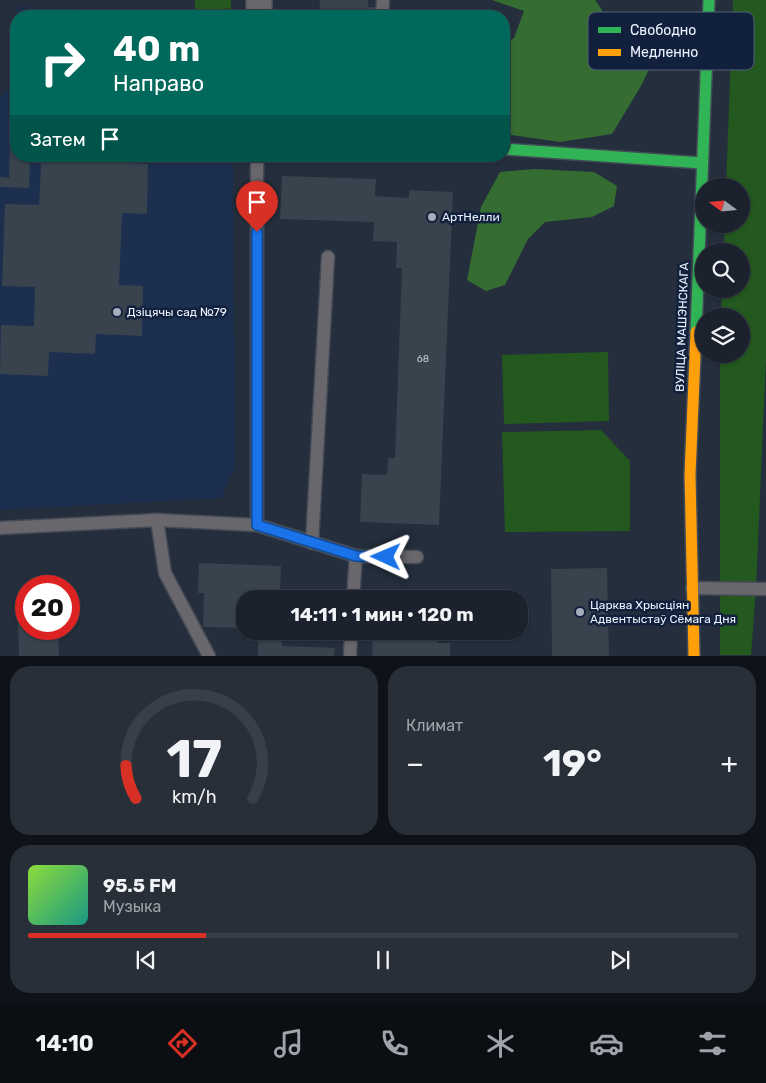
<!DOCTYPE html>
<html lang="ru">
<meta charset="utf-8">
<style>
:root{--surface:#1b222d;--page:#282f39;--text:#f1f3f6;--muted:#a0a4aa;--line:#393f49;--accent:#d93025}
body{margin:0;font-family:Rubik,sans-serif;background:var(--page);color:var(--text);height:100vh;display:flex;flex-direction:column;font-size:19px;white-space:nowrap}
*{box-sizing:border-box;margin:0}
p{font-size:16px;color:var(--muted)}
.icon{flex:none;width:28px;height:28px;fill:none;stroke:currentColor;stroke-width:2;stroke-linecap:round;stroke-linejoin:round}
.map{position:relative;height:656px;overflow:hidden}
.details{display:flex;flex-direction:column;gap:10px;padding:10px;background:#0f1319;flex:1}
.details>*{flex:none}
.guide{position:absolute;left:10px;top:10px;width:500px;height:152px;border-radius:20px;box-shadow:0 1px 4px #0004,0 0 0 1px var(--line);background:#00695c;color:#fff;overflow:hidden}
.needle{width:32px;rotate:286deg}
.fabs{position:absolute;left:695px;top:178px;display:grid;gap:10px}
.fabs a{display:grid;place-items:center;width:55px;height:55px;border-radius:50%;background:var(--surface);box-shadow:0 1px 4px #0004,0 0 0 1px var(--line);font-size:25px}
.speed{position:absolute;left:15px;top:575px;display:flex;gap:10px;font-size:25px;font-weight:700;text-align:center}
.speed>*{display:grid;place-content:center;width:65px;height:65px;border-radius:50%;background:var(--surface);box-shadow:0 1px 4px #0004,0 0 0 1px var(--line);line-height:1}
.speed .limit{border:8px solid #d22;background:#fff;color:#111}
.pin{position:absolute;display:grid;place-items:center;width:42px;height:42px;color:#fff;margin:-51px -21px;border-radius:50% 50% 50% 0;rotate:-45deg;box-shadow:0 0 5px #0007}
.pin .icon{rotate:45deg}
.me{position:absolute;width:55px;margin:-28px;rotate:271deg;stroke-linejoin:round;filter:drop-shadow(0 0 4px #0008)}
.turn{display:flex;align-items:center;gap:18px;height:105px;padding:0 20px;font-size:22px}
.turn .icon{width:65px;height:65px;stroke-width:2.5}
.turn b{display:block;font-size:35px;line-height:42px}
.then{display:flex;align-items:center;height:48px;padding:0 20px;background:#0003;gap:10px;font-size:19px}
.big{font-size:38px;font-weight:700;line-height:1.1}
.details .card{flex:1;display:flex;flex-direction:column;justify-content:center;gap:8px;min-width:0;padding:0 18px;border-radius:20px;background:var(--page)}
.details .dial{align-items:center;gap:0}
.dial svg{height:130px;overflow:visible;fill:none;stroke:var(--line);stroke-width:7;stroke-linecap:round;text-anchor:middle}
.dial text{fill:var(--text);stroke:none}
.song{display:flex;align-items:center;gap:15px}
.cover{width:60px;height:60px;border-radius:8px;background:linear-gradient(135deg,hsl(90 70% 55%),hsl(170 70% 35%))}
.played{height:5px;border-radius:2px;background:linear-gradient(90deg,var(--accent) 25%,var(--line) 25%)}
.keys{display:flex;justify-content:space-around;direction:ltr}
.heat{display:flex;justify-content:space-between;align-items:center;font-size:28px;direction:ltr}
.details .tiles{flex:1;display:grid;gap:10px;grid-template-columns:1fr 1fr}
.card:last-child{grid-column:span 2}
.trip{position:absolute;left:236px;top:590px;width:292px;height:50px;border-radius:20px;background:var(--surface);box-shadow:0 1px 4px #0004,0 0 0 1px var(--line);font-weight:700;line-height:50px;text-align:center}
.dock{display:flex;height:80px;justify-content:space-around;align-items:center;background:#0b0e12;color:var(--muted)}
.dock .icon{width:35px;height:35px}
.dock .current{color:var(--accent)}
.dock b{font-size:22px;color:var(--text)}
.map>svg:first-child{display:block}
</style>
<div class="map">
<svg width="766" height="656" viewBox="0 0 766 656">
<rect width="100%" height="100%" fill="#242e3c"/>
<g fill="#1d2f4f">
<path d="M 17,7 L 151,11 L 158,16 L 16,16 Z"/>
<path d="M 16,17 L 16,156 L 233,156 L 235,467 L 221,498 L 0,510 L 0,97 L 11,88 Z"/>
</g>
<g fill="#23581f">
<path d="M 195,0 L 231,0 L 231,16 L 205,16 L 195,9 Z"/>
<path d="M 733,0 L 766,0 L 766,358 L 756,589 L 751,655 L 720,655 L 720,354 L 741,354 L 741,316 L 721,316 L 722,289 L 741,289 L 741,251 L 724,251 L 725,224 L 741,224 L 741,186 L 726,186 Z"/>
<path d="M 608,352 L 609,421 L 504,424 L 502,355 Z"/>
<path d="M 601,430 L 630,461 L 630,531 L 505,532 L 502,432 Z"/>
</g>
<g fill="#356c32">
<path d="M 492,0 L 595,0 L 610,22 L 647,28 L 656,55 L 641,86 L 612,134 L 560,142 L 504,134 L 504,44 L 514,38 L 524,11 Z"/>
<path d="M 534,169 L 594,172 L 617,186 L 614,206 L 592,217 L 545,222 L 528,239 L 505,285 L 486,291 L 467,280 L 481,207 L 500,172 Z"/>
</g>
<g fill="#38434e">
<path d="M 320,0 L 368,0 L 368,7 L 378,7 L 377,16 L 319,16 Z"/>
<path d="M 11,114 L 16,114 L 16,156 L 103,156 L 103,162 L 148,164 L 147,214 L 122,213 L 119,285 L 143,286 L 142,336 L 96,334 L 95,354 L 49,352 L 48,376 L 0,374 L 1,325 L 34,326 L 35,287 L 2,286 L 5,204 L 39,205 L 41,163 L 30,163 L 29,188 L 0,187 L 0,177 L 9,178 Z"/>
<path d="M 282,176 L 376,179 L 375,196 L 409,198 L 409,190 L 453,192 L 439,525 L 360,522 L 362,474 L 387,475 L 388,458 L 395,458 L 402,268 L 396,268 L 397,242 L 373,241 L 374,222 L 280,219 Z"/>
<path d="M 199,563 L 281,566 L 280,591 L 289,591 L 289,599 L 245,599 L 245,628 L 203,627 L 204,593 L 198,593 Z"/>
<path d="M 607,568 L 609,656 L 552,656 L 551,569 Z"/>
<rect x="399" y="596" width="23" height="3"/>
<path d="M 26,619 L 26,629 L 58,629 L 59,656 L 19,656 L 18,620 Z"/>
<path d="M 258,631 L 282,631 L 282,646 L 335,648 L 334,656 L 258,656 Z"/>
<path d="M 373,631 L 438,631 L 437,643 L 450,643 L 450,656 L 372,656 Z"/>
</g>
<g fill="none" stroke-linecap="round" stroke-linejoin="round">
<defs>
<g id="lane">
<path d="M 382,16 L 383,0"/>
<path d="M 257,156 L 257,525"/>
<path d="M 157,520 L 165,573 L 209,656"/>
<path d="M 0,528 L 157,520 L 257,525 L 356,556"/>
<path d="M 312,543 L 328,257"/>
<path d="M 692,588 L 766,589"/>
<path d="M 353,599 L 356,556 L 417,557"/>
<path d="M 350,656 L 351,631"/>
</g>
<path id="street" d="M 259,16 L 259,0"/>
<g id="fast">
<path d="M 504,149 L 702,163"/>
<path d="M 696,332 L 709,0"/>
</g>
<path id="slow" d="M 694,656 L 690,475 L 696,332"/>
</defs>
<use href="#lane" stroke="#434a56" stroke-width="15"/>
<use href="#street" stroke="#434a56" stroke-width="28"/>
<use href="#fast" stroke="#434a56" stroke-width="14"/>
<use href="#slow" stroke="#434a56" stroke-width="14"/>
<use href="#lane" stroke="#69676c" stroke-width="12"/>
<use href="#street" stroke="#69676c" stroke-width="25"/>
<use href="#fast" stroke="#30b455" stroke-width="11"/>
<use href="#slow" stroke="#ff9f0a" stroke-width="11"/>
</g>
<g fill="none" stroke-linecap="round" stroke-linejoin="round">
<defs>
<path id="route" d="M 257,232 L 257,525 L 356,556 L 386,557"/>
</defs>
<use href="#route" stroke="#114b97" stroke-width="12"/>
<use href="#route" stroke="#1a73e8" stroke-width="9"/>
</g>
<g fill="#a6aebb" stroke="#11213d" stroke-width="2">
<circle cx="432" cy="217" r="5"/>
<circle cx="117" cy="312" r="5"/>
<circle cx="580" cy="612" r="5"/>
</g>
<g text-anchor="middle" stroke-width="5" stroke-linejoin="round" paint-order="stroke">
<g font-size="10" fill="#bfc7d3">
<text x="423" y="362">68</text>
</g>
<g font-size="12" fill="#ecf3ff" stroke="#11213d" text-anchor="start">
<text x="442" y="221">АртНелли</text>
<text x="127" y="316">Дзіцячы сад №79</text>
<text x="590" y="609">Царква Хрысціян<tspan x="590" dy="14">Адвентыстаў Сёмага Дня</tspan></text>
</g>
<g font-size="12" fill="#ecf3ff" stroke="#11213d">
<text transform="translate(682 327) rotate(-88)" y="4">ВУЛІЦА МАШЭНСКАГА</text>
</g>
</g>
<rect x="588" y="12" width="166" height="58" rx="8" fill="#11213d" stroke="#536077" stroke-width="1"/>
<rect x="598" y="27" width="23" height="6" fill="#30b455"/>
<rect x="598" y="49" width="23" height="7" fill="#ff9f0a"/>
<g font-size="14" fill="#ecf3ff">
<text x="630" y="35">Свободно</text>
<text x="630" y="57">Медленно</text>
</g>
</svg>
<div class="fabs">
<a><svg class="needle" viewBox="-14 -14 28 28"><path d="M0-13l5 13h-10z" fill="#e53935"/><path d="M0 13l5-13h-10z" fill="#a0a4aa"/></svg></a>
<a><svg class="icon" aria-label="search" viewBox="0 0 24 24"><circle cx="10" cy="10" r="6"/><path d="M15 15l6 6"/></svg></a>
<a><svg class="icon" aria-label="layers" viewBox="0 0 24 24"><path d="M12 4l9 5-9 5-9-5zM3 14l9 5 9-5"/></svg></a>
</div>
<div class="speed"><div class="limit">20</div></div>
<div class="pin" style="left:257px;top:232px;background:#d93025"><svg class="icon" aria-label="arrive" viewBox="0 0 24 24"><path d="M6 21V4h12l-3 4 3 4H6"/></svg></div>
<svg class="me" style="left:386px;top:557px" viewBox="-20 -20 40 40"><path d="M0-17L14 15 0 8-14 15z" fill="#1a73e8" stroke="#fff" stroke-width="4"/></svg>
<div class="trip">14:11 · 1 мин · 120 m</div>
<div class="guide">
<div class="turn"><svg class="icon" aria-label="right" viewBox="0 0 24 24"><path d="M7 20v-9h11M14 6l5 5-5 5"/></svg><div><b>40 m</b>Направо</div></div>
<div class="then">Затем<svg class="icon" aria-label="arrive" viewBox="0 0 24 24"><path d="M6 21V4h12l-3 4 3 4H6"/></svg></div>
</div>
</div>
<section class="details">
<div class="tiles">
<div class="card dial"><svg viewBox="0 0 100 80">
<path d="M14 69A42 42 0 1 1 86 69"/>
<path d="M14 69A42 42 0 0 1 8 49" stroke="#d93025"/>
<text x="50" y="56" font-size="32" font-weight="700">17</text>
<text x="50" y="72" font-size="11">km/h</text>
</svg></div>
<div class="card"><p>Климат</p>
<div class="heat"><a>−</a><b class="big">19°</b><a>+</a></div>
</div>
<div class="card">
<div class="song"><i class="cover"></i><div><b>95.5 FM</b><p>Музыка</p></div></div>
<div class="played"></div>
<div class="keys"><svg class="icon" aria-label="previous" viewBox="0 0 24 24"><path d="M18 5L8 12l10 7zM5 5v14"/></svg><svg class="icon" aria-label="pause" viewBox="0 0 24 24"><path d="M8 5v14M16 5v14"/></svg><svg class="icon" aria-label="next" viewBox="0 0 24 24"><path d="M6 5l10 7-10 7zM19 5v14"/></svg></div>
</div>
</div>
</section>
<nav class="dock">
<b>14:10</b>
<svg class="icon current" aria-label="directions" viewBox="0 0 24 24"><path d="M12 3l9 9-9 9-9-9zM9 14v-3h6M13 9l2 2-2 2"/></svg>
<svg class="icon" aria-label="music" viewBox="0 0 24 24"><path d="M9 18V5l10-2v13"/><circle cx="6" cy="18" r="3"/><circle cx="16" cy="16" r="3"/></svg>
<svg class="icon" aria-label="phone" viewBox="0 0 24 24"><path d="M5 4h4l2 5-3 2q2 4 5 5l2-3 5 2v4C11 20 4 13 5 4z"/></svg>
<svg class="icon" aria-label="climate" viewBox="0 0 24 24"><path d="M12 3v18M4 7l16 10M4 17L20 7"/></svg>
<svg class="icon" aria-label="car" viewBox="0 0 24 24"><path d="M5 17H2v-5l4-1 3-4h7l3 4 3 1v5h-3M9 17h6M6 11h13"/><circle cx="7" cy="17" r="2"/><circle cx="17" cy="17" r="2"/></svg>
<svg class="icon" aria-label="filters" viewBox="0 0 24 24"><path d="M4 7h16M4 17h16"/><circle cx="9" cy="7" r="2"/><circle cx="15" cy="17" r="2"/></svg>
</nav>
